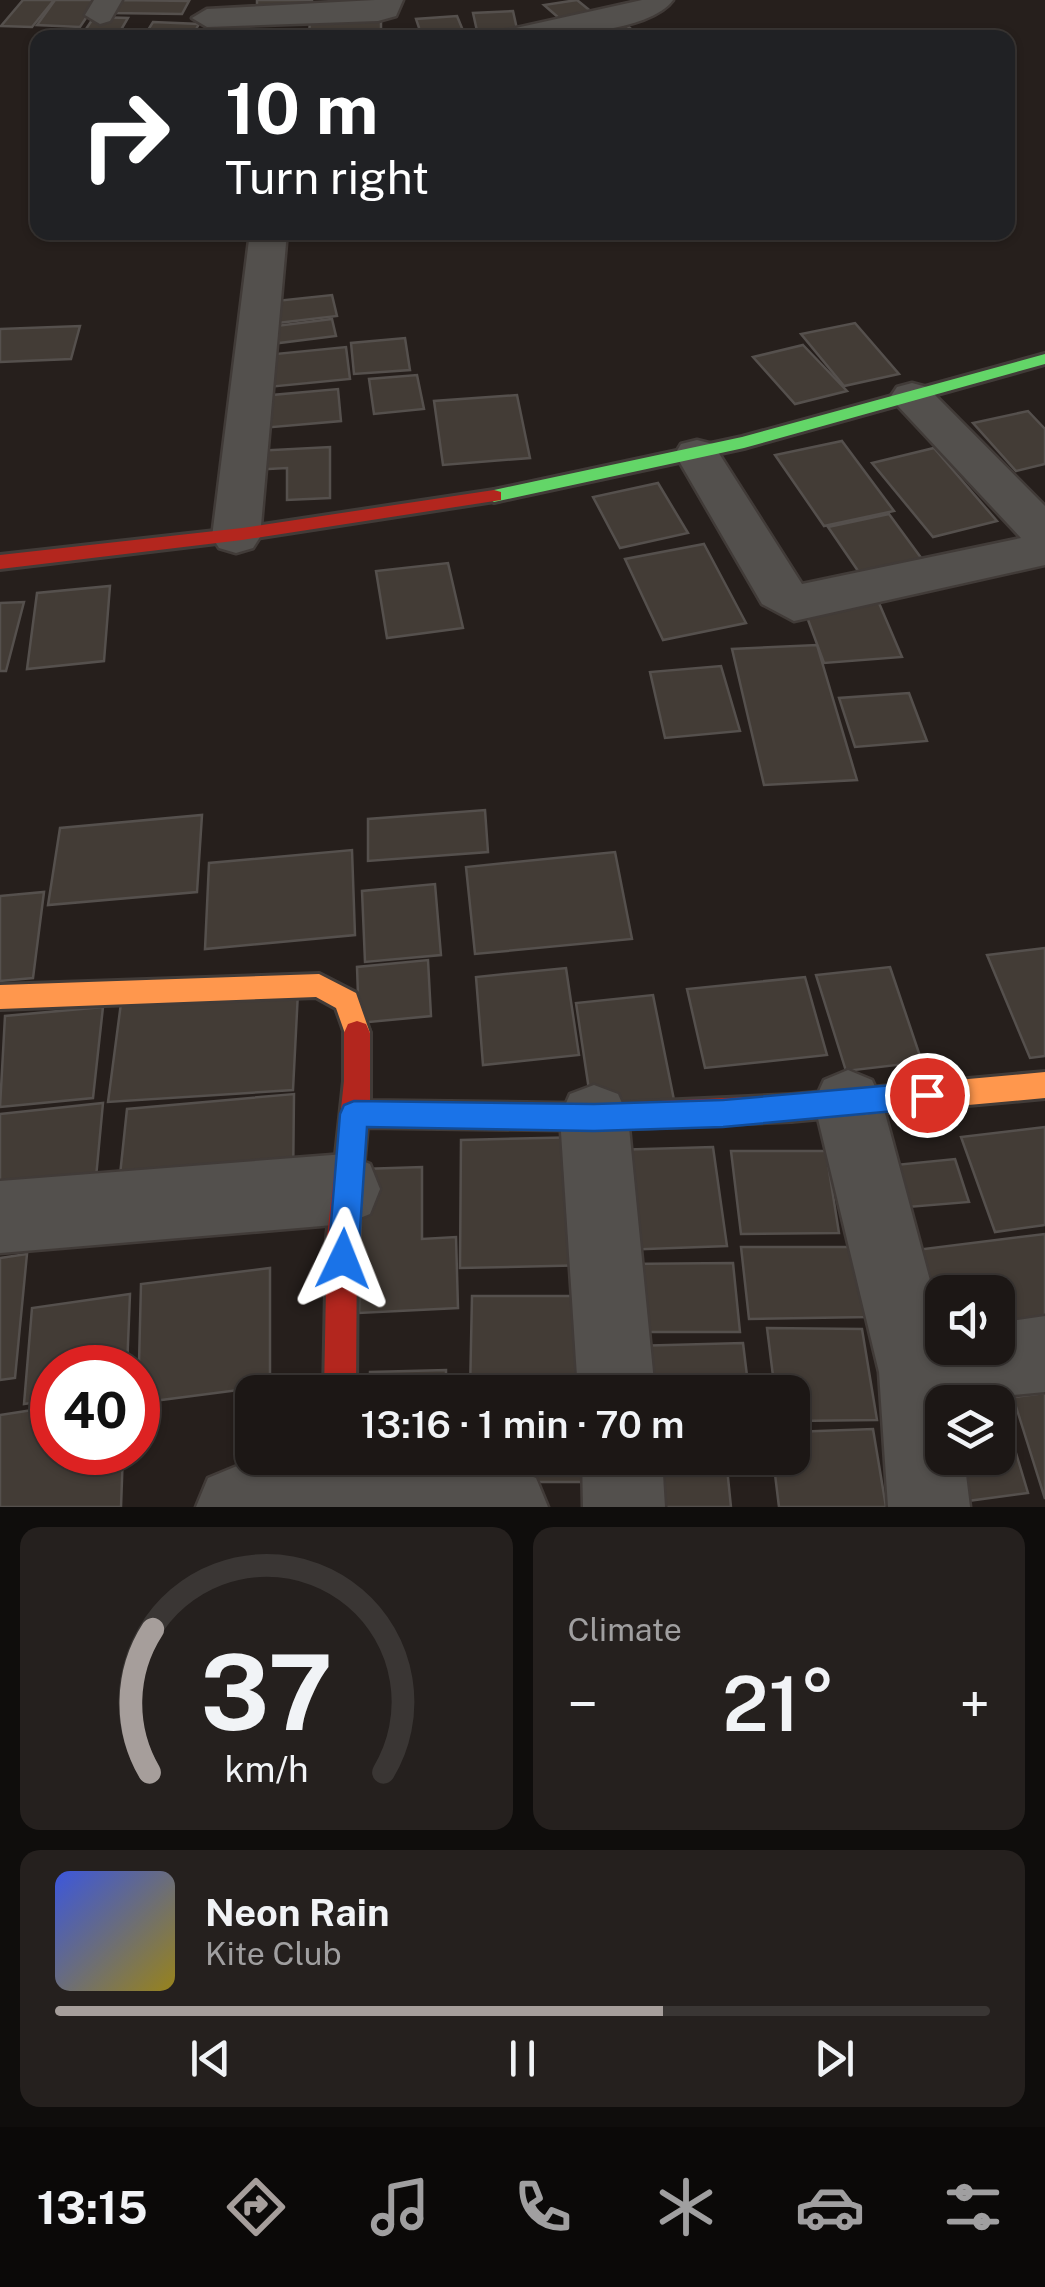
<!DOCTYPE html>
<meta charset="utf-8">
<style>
:root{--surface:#1c1715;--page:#25201e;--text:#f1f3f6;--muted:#a09fa0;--line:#3a3634;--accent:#a69e9b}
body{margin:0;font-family:"Public Sans",sans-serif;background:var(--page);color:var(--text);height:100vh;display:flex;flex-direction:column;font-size:38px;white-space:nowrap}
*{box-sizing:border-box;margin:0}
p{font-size:32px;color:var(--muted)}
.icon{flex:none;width:55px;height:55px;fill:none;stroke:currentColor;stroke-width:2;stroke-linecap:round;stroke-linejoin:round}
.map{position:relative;height:1507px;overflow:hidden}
.drawer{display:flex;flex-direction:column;gap:20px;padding:20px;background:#0f0d0c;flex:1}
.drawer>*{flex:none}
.guide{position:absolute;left:30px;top:30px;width:985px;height:210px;border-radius:20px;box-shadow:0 2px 8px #0004,0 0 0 2px var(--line);background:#202124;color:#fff;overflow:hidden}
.controls{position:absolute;left:925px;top:1275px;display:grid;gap:20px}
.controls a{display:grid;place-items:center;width:90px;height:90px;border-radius:20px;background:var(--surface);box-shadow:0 2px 8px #0004,0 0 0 2px var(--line);font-size:50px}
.speed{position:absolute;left:30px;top:1345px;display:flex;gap:20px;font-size:50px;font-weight:700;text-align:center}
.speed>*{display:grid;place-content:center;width:130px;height:130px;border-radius:50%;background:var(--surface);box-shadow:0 2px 8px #0004,0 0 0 2px var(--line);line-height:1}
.speed .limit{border:15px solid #d22;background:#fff;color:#111}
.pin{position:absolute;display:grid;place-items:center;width:85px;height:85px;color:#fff;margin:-42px;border:5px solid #fff;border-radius:50%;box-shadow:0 2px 10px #0007}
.me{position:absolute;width:110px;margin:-55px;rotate:2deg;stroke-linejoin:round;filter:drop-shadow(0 0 8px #0008)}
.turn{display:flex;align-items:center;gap:35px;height:210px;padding:0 30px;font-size:45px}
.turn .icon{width:130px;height:130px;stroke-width:2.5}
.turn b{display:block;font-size:70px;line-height:85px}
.big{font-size:75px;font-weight:600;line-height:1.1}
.drawer .tile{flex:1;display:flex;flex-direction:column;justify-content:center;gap:15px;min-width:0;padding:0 35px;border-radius:20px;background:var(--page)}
.drawer .dial{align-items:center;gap:0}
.dial svg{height:260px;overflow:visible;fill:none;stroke:var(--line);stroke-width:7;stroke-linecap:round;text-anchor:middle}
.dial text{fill:var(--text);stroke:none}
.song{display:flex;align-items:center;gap:30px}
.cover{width:120px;height:120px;border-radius:15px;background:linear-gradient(135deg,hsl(230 70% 55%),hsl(50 70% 35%))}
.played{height:10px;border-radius:5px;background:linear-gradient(90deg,var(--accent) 65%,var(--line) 65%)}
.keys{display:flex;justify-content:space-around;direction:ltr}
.heat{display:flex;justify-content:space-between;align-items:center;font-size:55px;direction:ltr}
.drawer .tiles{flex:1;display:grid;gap:20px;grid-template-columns:1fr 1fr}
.tile:last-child{grid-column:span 2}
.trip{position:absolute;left:235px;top:1375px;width:575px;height:100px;border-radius:20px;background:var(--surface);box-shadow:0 2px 8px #0004,0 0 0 2px var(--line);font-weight:600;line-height:100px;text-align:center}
.tabs{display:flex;height:160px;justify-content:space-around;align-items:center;background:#0b0908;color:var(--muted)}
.tabs .icon{width:70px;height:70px}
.tabs .current{color:var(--accent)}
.tabs b{font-size:45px;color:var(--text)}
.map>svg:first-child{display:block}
</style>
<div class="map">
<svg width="1045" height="1507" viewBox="0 0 1045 1507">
<rect width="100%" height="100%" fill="#261f1c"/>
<g fill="#433c36" stroke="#55504d" stroke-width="2.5">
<path d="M 23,0 L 54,0 L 32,27 L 1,26 Z"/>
<path d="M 55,0 L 98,0 L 80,27 L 37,25 Z"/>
<path d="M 119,0 L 189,1 L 182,14 L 112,13 Z"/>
<path d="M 257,0 L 312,0 L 312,8 L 257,11 Z"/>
<path d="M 577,0 L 593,13 L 560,19 L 544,5 Z"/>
<path d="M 513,11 L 517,29 L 477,31 L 473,13 Z"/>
<path d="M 457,16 L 464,33 L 422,37 L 416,19 Z"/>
<path d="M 94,17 L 128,18 L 118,35 L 82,35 Z"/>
<path d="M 381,18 L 381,32 L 309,35 L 310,20 Z"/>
<path d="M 153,22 L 199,24 L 191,38 L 143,38 Z"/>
<path d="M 625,24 L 642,38 L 600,38 L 592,31 Z"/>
<path d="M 332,295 L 337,316 L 269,324 L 266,302 Z"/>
<path d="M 332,319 L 336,336 L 279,343 L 276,326 Z"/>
<path d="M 855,323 L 899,374 L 844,386 L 801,334 Z"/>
<path d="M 80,326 L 71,359 L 0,362 L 0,329 Z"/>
<path d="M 405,338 L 410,370 L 354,374 L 351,343 Z"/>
<path d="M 803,345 L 847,391 L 795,404 L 753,357 Z"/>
<path d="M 346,347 L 350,379 L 268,387 L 265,355 Z"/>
<path d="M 417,375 L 424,409 L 374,414 L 369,379 Z"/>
<path d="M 338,389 L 341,421 L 262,428 L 261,396 Z"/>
<path d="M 517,395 L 530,458 L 443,465 L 434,401 Z"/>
<path d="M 1028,411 L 1045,429 L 1045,464 L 1016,471 L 973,423 Z"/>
<path d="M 842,441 L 894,511 L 824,526 L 775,455 Z"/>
<path d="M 330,447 L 330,498 L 287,500 L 287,468 L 250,470 L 252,451 Z"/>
<path d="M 934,448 L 997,521 L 933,537 L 872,463 Z"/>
<path d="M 658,483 L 688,533 L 620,548 L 593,497 Z"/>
<path d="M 889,514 L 930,570 L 867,584 L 828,527 Z"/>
<path d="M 704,544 L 746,623 L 663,640 L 625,559 Z"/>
<path d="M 448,563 L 463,628 L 387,638 L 376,571 Z"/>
<path d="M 110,586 L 104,661 L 27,669 L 37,593 Z"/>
<path d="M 24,602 L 6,671 L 0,671 L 0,603 Z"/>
<path d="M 879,603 L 902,657 L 824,663 L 804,609 Z"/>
<path d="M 817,645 L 857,780 L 764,785 L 732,649 Z"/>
<path d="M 721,666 L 740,731 L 665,738 L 650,672 Z"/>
<path d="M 909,693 L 927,741 L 855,747 L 839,698 Z"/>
<path d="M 485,810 L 488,852 L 368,861 L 368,819 Z"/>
<path d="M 202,815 L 197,892 L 48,905 L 60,828 Z"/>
<path d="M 352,850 L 355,935 L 205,949 L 209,863 Z"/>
<path d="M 615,852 L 632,939 L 475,954 L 466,867 Z"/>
<path d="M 435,884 L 441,955 L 365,962 L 362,891 Z"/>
<path d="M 44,892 L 33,978 L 0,981 L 0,896 Z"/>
<path d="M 1045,948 L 1045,1056 L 1030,1058 L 987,955 Z"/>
<path d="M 428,960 L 431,1016 L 359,1023 L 357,967 Z"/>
<path d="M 890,967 L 922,1062 L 846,1071 L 816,975 Z"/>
<path d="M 566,968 L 579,1055 L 483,1065 L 476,977 Z"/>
<path d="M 805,977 L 827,1055 L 705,1068 L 687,989 Z"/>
<path d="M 298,992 L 293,1090 L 108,1102 L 121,1003 Z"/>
<path d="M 653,995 L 674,1100 L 592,1110 L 576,1003 Z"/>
<path d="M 103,1007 L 93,1098 L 0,1107 L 5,1016 Z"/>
<path d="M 294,1094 L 293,1187 L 117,1203 L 127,1109 Z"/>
<path d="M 103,1103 L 94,1199 L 0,1209 L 0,1114 Z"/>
<path d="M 1045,1127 L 1045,1225 L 995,1232 L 961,1137 Z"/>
<path d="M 586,1137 L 594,1265 L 460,1268 L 461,1140 Z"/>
<path d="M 713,1147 L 727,1246 L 621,1250 L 612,1150 Z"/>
<path d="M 731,1151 L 826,1151 L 839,1233 L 741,1234 Z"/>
<path d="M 955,1159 L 969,1202 L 908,1207 L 895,1165 Z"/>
<path d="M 422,1167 L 422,1239 L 456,1237 L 458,1308 L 359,1313 L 362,1169 Z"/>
<path d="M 1045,1234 L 1045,1320 L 998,1326 L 998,1292 L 942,1292 L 942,1334 L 925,1336 L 900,1252 Z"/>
<path d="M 741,1247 L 857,1247 L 868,1317 L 749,1319 Z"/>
<path d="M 27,1254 L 15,1378 L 0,1380 L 0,1258 Z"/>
<path d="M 733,1263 L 740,1332 L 624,1332 L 621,1264 Z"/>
<path d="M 270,1268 L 270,1386 L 138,1403 L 141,1284 Z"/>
<path d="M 130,1294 L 127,1368 L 52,1368 L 52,1400 L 24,1404 L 32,1308 Z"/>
<path d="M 472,1296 L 592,1296 L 596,1392 L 470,1392 Z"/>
<path d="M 767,1328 L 862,1329 L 877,1420 L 792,1421 L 792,1392 L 775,1392 Z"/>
<path d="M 743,1343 L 749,1392 L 636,1392 L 632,1346 Z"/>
<path d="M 446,1370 L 446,1392 L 369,1392 L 370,1372 Z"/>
<path d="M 1045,1393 L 1045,1499 L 1013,1397 Z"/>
<path d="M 52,1407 L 52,1452 L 123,1452 L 121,1507 L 0,1507 L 0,1415 Z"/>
<path d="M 873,1429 L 886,1507 L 779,1507 L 773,1458 L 792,1458 L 792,1432 Z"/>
<path d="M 1010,1433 L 1028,1493 L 960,1502 L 948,1458 L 998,1458 L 998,1435 Z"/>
<path d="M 468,1458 L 598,1458 L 599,1482 L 467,1482 Z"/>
<path d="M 726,1458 L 731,1507 L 651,1507 L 647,1459 Z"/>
</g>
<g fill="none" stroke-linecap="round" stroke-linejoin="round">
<defs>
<g id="street">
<path d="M 94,0 L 122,0 L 110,21 L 100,24 L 85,15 Z"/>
<path d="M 375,0 L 403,0 L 396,16 L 378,21 L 207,27 L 192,18 L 207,9 Z"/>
<path d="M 642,0 L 673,0 C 648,35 536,38 494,38 L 498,32 Z"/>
<path d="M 250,232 L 287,232 L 260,537 L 253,548 L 236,553 L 219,548 L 212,537 Z"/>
<path d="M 912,383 L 927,387 L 1045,506 L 1045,565 L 794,621 L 762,604 L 675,454 L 681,444 L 697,440 L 713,444 L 802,584 L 1021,538 L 897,405 L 891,396 L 897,387 Z"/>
<path d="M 848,1070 L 872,1080 L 882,1102 L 942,1325 L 942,1348 L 998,1348 L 998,1323 L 1045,1316 L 1045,1392 L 942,1402 L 942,1458 L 964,1458 L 970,1507 L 888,1507 L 879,1372 L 814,1102 L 824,1080 Z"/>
<path d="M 594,1085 L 618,1094 L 628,1117 L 655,1392 L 578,1392 L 560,1117 L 570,1094 Z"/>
<path d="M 345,1154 L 370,1164 L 380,1189 L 370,1214 L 345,1224 L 0,1253 L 0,1181 Z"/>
<path d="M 284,1458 C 367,1458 457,1446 536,1478 L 548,1507 L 196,1507 L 208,1478 L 237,1466 Z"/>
<path d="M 582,1458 L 662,1458 L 665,1507 L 583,1507 Z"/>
</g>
<path id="fast" d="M 1045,354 L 1045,364 L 744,448 L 494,502 L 485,496 L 494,490 L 742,437 Z"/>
<g id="slow">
<path d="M 319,974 L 356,993 L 370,1033 L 366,1042 L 357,1045 L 348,1042 L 336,1008 L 316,997 L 0,1009 L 0,985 Z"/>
<path d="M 1045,1072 L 1045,1098 L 791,1121 L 781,1117 L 777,1108 L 781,1099 L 791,1095 Z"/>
</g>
<g id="jam">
<path d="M 494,490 L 501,492 L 501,500 L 242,540 L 0,569 L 0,555 L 242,528 Z"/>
<path d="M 357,1021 L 366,1024 L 370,1033 L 370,1101 L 594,1104 L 791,1095 L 801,1099 L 805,1108 L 801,1117 L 791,1121 L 594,1130 L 367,1127 L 357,1237 L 356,1392 L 324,1392 L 327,1237 L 344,1081 L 344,1033 L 348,1024 Z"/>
</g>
</defs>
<use href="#street" stroke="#413b38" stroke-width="5"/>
<use href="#fast" stroke="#413b38" stroke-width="6"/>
<use href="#slow" stroke="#413b38" stroke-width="6"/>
<use href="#jam" stroke="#413b38" stroke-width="6"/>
<use href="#street" fill="#53504d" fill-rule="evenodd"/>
<use href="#fast" fill="#63d668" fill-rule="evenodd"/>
<use href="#slow" fill="#ff974d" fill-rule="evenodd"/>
<use href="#jam" fill="#b3261e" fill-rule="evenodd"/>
</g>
<path fill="#1a73e8" stroke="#114b97" stroke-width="2.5" d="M 927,1082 L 937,1086 L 941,1095 L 937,1104 L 927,1108 L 723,1127 L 594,1131 L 367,1127 L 358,1259 L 354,1269 L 343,1274 L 332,1269 L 328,1259 L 340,1114 L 344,1105 L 354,1101 L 594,1104 L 723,1100 Z"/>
</svg>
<div class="controls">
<a><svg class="icon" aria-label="sound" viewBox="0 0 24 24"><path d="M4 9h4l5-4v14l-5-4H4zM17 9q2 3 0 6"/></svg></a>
<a><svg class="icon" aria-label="layers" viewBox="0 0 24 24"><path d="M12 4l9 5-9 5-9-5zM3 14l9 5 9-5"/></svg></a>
</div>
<div class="speed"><div class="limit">40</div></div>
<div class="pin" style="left:927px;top:1095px;background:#d93025"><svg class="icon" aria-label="arrive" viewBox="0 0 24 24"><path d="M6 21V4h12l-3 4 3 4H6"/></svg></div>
<svg class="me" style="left:343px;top:1259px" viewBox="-20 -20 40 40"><path d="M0-17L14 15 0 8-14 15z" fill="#1a73e8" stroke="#fff" stroke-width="4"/></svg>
<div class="trip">13:16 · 1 min · 70 m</div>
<div class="guide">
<div class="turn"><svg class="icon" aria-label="right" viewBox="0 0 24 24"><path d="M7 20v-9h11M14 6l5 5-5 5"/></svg><div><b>10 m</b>Turn right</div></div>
</div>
</div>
<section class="drawer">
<div class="tiles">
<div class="tile dial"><svg viewBox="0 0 100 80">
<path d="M14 69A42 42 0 1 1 86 69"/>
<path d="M14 69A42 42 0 0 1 15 25" stroke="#a69e9b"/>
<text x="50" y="56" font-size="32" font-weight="700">37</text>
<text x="50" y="72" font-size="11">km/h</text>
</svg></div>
<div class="tile"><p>Climate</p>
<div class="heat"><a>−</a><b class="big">21°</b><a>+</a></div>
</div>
<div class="tile">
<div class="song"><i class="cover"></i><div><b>Neon Rain</b><p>Kite Club</p></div></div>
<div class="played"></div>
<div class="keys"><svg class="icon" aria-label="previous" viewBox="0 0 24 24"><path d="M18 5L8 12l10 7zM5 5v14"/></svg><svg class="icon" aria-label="pause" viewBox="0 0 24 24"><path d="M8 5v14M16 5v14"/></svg><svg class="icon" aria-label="next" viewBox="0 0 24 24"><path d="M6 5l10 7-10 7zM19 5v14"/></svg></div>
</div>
</div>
</section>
<nav class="tabs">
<b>13:15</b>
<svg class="icon current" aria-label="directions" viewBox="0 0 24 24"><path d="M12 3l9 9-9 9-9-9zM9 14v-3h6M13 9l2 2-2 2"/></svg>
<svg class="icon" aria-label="music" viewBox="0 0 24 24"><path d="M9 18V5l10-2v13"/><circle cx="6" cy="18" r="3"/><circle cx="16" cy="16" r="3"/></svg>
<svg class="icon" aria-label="phone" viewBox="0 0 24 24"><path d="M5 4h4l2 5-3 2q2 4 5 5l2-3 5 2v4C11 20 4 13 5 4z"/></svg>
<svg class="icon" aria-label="climate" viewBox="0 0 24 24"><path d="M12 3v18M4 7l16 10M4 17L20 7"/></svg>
<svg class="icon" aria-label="car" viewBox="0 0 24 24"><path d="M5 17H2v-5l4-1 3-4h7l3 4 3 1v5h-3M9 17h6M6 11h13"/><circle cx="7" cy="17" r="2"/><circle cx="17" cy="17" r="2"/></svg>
<svg class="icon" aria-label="filters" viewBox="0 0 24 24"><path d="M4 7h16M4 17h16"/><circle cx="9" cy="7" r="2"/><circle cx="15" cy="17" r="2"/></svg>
</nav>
